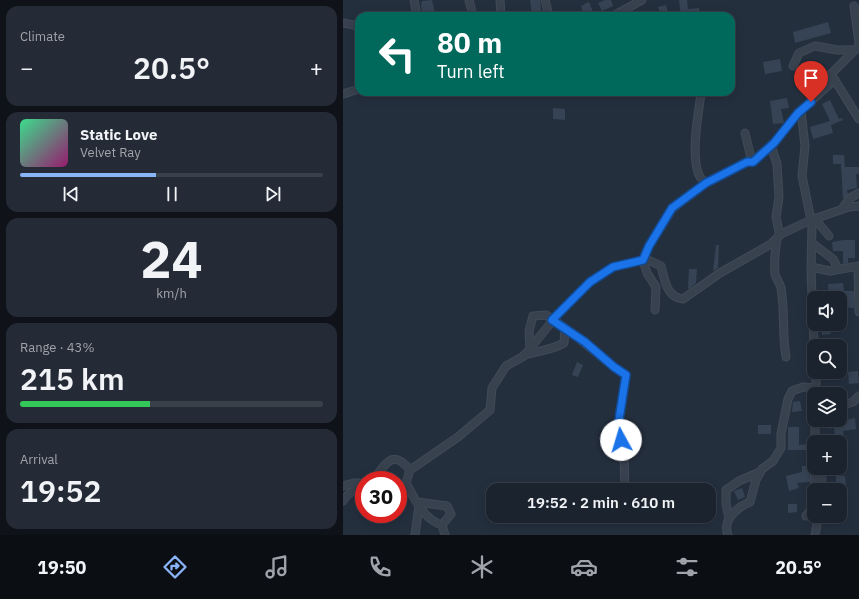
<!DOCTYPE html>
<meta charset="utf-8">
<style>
:root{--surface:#1b232e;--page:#242b36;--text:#f1f3f6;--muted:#a0a4aa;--line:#39404a;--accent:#8ab4f8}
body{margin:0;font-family:"IBM Plex Sans",sans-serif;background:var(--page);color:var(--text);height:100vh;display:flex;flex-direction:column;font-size:15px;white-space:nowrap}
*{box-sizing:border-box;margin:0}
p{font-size:13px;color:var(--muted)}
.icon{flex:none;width:22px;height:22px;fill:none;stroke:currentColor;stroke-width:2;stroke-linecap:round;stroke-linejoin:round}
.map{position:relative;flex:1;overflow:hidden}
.panel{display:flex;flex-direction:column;gap:6px;padding:6px;background:#0f1319;width:343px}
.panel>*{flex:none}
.banner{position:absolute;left:12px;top:12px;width:380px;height:84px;border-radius:12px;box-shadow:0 2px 10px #0003,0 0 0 1px var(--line);background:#00695c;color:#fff;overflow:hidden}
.controls{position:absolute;left:464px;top:291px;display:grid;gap:8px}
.controls a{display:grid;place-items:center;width:40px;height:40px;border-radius:8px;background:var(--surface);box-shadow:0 2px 10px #0003,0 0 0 1px var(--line);font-size:20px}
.speed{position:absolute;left:12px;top:471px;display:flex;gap:8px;font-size:20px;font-weight:700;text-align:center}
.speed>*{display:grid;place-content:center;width:52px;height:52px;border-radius:50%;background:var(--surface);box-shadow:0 2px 10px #0003,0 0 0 1px var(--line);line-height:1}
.speed .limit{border:6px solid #d22;background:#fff;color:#111}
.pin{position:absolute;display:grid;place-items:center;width:34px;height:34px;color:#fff;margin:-41px -17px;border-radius:50% 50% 50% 0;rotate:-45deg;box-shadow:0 0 4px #0007}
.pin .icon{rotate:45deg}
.me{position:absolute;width:44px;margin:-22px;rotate:354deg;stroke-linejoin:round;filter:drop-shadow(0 0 3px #0008)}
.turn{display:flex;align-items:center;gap:14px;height:84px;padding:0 16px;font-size:18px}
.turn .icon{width:52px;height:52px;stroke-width:2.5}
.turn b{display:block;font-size:28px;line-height:34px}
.big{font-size:30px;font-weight:600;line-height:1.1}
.panel .widget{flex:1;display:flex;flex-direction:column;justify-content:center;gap:6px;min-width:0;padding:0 14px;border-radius:12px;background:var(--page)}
.panel .dial{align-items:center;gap:0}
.dial b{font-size:52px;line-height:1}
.song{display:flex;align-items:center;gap:12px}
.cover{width:48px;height:48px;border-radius:6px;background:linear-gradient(135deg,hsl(150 70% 55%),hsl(320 70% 35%))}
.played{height:4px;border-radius:2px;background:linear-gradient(90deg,var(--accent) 45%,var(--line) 45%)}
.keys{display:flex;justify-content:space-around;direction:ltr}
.heat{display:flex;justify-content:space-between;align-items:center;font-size:22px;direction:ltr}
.charge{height:6px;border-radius:3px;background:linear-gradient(90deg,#34c759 43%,var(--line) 0)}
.trip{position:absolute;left:143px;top:483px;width:230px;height:40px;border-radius:12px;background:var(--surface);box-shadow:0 2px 10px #0003,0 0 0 1px var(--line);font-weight:600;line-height:40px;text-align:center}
.tab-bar{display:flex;height:64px;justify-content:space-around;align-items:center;background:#0b0e12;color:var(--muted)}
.tab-bar .icon{width:28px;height:28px}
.tab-bar .selected{color:var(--accent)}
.tab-bar b{font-size:18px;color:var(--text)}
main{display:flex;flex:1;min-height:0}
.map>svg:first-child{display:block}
</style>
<main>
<section class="panel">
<div class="widget"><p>Climate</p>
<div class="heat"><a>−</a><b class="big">20.5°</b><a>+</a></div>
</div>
<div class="widget">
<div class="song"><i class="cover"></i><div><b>Static Love</b><p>Velvet Ray</p></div></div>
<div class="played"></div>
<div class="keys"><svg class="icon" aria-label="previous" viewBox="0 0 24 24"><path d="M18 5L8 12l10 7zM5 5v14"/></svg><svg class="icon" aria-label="pause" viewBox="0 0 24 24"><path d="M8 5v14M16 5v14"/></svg><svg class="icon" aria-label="next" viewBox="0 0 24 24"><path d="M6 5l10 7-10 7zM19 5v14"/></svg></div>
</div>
<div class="widget dial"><b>24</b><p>km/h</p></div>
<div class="widget"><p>Range · 43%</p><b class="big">215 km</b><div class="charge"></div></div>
<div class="widget"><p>Arrival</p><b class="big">19:52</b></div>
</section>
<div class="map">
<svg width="516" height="535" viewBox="0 0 516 535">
<rect width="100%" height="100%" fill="#242f3e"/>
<g fill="#364354">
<path d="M 89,0 L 92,13 L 100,11 L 102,16 L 87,16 L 86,12 L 81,13 L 81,11 L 79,11 L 78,5 L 79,1 Z"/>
<path d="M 187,0 L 197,0 L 199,16 L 189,16 Z"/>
<path d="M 262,0 L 268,0 L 270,6 L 259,11 L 255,3 Z"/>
<path d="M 336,0 L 344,0 L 345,9 L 356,8 L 357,16 L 338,16 Z"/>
<path d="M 246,2 L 250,12 L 241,16 L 238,6 Z"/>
<path d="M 323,5 L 326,16 L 318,16 L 315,7 Z"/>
<path d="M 485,22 L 488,33 L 452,43 L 450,32 Z"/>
<path d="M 437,59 L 439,71 L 422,74 L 420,62 Z"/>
<path d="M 476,66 L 479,84 L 477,86 L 463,89 L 462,71 L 465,71 L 466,67 Z"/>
<path d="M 444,98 L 446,108 L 438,109 L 441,123 L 430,124 L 427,101 Z"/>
<path d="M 487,100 L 496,119 L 499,118 L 500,120 L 488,125 L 490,133 L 470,139 L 467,127 L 487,121 L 479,104 Z"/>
<path d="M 210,108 L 222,109 L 222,120 L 210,119 Z"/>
<path d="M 490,155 L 501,155 L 502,167 L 516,167 L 516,174 L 513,174 L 514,188 L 504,190 L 505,194 L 500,199 L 498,164 L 490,164 Z"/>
<path d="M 500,240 L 512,240 L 512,258 L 505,258 L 505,263 L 500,264 L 500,251 L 490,251 L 489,242 Z"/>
<path d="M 373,245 L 376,245 L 375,268 L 370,271 Z"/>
<path d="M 346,269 L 354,269 L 353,283 L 346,289 L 345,288 Z"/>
<path d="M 500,283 L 501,291 L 511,291 L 511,308 L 497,307 L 497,298 L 486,298 L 485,284 Z"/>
<path d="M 477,324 L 487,324 L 488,334 L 479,335 Z"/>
<path d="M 234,362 L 240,365 L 235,377 L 229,375 Z"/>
<path d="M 515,371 L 516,383 L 506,384 L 505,372 Z"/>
<path d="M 457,401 L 459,411 L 449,412 L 450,402 Z"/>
<path d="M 512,418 L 513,429 L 500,431 L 501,438 L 492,439 L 491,428 L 493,423 L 503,422 L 503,420 Z"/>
<rect x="415" y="425" width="13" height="9"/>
<path d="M 445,427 L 456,427 L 456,445 L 467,444 L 468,450 L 445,450 Z"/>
<path d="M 459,466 L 466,466 L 467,482 L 454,483 L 456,488 L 446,491 L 443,476 L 459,472 Z"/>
<path d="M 493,476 L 502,476 L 503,487 L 499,487 L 499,490 L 493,490 Z"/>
<path d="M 399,488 L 402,497 L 395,500 L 391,491 Z"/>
<path d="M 445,504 L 454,504 L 454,512 L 445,513 Z"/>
</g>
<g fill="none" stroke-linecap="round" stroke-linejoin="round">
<defs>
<g id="minor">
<path d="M 71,0 L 74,16"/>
<path d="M 126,0 L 130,16"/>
<path d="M 157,0 L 158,16"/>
<path d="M 202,0 L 206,16"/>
<path d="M 511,6 L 516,43"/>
<path d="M 270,16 L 299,0"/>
<path d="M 0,23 L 16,26"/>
<path d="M 450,66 L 456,53 L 472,46 L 494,50 L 512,50"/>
<path d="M 488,74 L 516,119"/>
<path d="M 0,94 L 16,89"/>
<path d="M 358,94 C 355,115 347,158 357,177 C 358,179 361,181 363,183"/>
<path d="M 458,111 L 462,146 L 459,176 L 469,225 L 468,270 L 471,346"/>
<path d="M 402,133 L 409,162"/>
<path d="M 428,146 L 434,164 L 436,197 L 433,217 L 436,232 L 438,234"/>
<path d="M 499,209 L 507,198 L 516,193"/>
<path d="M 472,219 L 486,236"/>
<path d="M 434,239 C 432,251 431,262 432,274 C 433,279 437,283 438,288 C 442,311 439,335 443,357"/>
<path d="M 469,243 L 490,259 L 495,269"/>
<path d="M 301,258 L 318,266 C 322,280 323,297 340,299 L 377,273 L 428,244 L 438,234 L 468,220 L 506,207 L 516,206"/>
<path d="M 300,260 L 304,273 L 313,287 L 312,310"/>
<path d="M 468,267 L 487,271 L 516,266"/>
<path d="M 515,267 L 516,312"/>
<path d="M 222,328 C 243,343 261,361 283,375 L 275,426 L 281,455 L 282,490"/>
<path d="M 181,355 C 195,351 209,350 221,343 L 222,328 L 203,315 L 190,316 L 186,331 L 187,348"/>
<path d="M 473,372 L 473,394"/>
<path d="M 497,406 L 510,402 L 516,396"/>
<path d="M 484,420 L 488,424"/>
<path d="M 472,442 L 472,420"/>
<path d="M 471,468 L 472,490"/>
<path d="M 67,470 L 63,483 C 71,498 81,520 99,525 L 102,535"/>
<path d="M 30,480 C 43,464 49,448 67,470 L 115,437 L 147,410 L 149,388 L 163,366 L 181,356 L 215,314 L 247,282 L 270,267 L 300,260 L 306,246 L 329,209 L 363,183 L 404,162 L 409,162 L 431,143 L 455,113 L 487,84 L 488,74 L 516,46"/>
<path d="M 0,486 L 11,483 L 21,483"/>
<path d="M 478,490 L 479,475 L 482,468"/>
<path d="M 0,501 C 3,494 14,489 20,483"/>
<path d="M 74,502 L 104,506 L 108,514 L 99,525"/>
<path d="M 463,516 L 471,505"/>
<path d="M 386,518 L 383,504 L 383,490 L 396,481 L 417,472"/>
<path d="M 72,535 L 76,505"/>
<path d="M 385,535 C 379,519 395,507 407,502 L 413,480 L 419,469 L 430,461 L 438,448 L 438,434 L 445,399 L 449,391 L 460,387 L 473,388"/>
<path d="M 472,535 L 474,525 L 473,516"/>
</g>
</defs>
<use href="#minor" stroke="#414a57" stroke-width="9"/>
<use href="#minor" stroke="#38414e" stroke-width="7"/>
</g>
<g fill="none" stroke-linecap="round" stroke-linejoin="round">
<defs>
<path id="route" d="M 278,440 L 275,426 L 283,375 L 271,367 L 242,342 L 209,320 L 247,282 L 270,267 L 300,260 L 306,246 L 329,208 L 363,183 L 404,162 L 410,162 L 431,143 L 455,113 L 468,102"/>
</defs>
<use href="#route" stroke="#114b97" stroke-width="10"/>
<use href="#route" stroke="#1a73e8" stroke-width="7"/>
</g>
</svg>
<div class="controls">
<a><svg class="icon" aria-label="sound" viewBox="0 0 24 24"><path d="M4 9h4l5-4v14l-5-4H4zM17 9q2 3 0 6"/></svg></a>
<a><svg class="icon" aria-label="search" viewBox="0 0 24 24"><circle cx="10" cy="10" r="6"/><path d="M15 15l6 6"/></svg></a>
<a><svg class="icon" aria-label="layers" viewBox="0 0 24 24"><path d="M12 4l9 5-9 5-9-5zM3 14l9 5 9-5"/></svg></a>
<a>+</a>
<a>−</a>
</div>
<div class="speed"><div class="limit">30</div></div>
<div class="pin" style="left:468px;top:102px;background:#d93025"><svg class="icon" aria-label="arrive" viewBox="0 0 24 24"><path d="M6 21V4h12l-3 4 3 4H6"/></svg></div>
<svg class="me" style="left:278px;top:440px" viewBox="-20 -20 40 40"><circle r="19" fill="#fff"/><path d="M0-13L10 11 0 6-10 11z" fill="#1a73e8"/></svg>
<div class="trip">19:52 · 2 min · 610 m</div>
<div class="banner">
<div class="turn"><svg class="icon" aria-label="left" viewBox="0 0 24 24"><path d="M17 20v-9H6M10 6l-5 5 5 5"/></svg><div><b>80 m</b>Turn left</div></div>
</div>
</div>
</main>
<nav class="tab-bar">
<b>19:50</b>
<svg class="icon selected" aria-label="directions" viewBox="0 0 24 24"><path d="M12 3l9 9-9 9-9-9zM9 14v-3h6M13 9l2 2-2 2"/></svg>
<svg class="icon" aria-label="music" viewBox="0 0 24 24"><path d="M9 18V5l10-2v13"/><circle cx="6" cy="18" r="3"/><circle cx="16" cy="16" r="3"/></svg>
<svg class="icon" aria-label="phone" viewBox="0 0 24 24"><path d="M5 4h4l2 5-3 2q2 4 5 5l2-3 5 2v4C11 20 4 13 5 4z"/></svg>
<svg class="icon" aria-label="climate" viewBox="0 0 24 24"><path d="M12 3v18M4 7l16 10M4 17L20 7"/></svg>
<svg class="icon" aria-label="car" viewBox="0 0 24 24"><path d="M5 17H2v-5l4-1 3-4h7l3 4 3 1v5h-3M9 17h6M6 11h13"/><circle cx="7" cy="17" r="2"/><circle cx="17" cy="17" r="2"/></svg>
<svg class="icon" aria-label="filters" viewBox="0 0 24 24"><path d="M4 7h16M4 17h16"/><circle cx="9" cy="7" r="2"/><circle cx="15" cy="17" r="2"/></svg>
<b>20.5°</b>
</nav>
